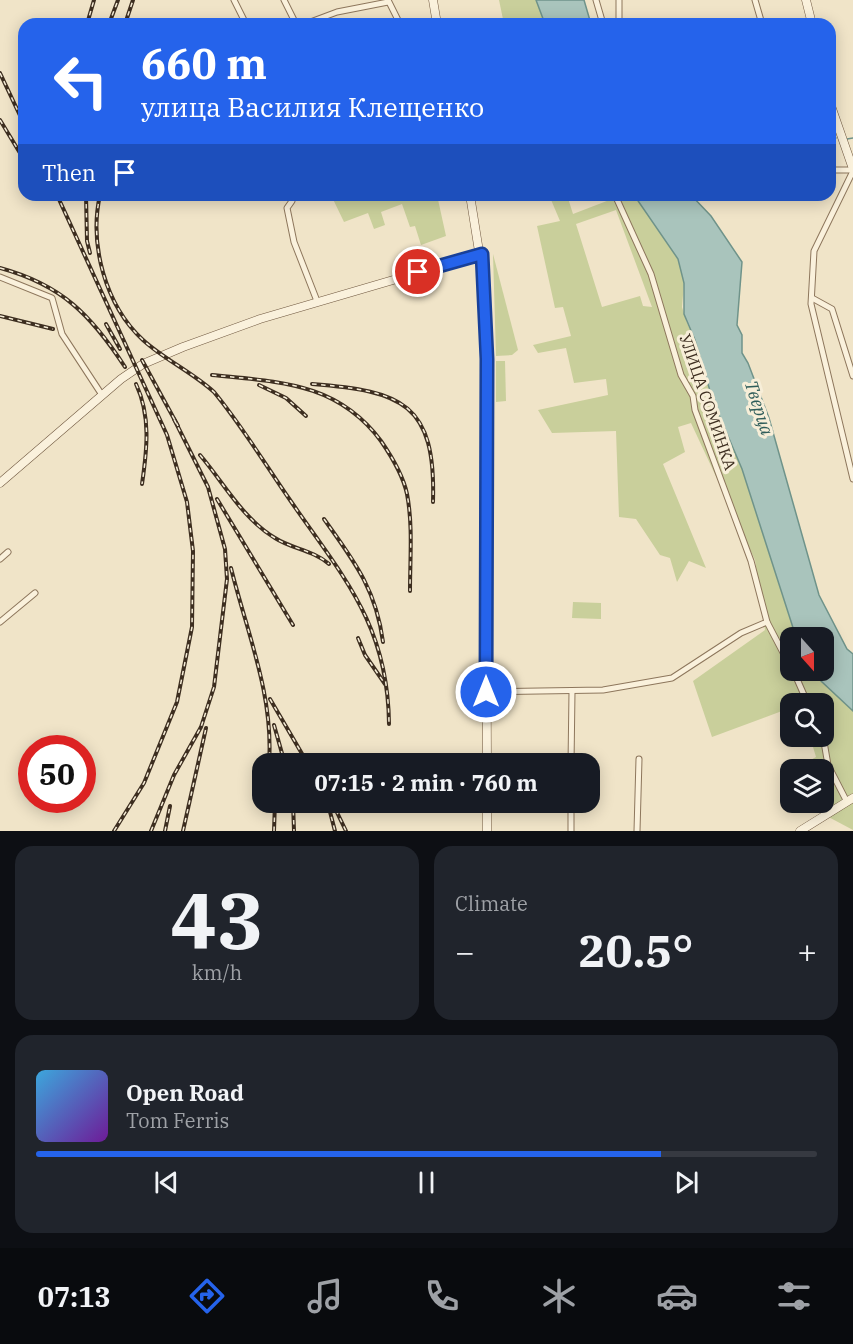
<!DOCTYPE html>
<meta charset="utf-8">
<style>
:root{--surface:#171b24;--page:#20242c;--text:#f1f3f6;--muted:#9ea1a6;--line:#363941;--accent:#2563eb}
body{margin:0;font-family:"IBM Plex Serif",serif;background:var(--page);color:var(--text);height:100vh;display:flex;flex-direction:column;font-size:22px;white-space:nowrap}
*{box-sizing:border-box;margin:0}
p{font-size:20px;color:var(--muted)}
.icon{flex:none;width:33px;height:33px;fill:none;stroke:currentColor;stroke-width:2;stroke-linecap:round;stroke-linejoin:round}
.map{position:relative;height:831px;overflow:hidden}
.sheet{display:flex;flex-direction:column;gap:15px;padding:15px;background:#0d0f14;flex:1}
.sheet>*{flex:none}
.banner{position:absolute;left:18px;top:18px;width:818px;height:183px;border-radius:18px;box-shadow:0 3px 15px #0003;background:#2563eb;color:#fff;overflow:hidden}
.needle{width:39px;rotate:159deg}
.fabs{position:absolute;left:780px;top:627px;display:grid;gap:12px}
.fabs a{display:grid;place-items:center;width:54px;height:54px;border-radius:12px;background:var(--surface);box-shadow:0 3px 15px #0003;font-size:30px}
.speed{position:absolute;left:18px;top:735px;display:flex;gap:12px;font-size:30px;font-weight:700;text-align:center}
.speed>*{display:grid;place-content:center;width:78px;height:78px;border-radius:50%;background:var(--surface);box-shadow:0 3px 15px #0003;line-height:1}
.speed .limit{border:9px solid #d22;background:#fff;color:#111}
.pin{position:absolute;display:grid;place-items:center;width:51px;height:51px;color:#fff;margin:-26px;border:3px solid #fff;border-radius:50%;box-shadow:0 2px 6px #0007}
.me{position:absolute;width:66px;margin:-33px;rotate:0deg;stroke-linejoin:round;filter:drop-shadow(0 0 4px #0008)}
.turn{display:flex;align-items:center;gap:21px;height:126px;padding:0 24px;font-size:27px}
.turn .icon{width:78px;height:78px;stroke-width:2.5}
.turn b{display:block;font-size:42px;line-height:51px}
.then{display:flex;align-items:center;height:57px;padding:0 24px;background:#0003;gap:12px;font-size:22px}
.big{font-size:45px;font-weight:800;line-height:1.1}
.sheet .card{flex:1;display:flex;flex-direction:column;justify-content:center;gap:9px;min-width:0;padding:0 21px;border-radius:18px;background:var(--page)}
.sheet .dial{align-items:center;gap:0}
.dial b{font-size:78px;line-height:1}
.song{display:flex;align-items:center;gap:18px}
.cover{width:72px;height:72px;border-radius:9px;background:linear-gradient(135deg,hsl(200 70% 55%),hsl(280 70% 35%))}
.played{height:6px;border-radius:3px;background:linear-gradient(90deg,var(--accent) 80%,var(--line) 80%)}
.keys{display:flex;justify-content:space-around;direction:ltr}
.heat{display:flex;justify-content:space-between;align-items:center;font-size:33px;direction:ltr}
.sheet .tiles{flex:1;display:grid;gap:15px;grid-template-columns:1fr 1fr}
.card:last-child{grid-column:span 2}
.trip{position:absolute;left:252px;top:753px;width:348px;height:60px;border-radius:18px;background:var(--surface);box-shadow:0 3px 15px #0003;font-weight:800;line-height:60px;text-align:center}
.tab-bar{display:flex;height:96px;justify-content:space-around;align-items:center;background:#090b0e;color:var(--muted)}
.tab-bar .icon{width:42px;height:42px}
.tab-bar .current{color:var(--accent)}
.tab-bar b{font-size:27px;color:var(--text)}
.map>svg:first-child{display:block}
</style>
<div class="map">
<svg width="853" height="831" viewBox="0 0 853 831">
<rect width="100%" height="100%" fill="#f0e4c8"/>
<g fill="#c9cf9b" fill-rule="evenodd">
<path d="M 499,0 L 536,0 L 545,24 L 504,24 Z"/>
<path d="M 331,195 L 437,195 L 446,236 L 421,245 L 415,226 L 410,227 L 402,204 L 381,212 L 385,225 L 374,229 L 368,213 L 344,222 Z"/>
<path d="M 549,195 L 567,195 L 573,214 L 612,199 L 611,195 L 634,195 L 678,259 L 684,283 L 682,307 L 687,323 L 695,340 L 713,401 L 742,469 L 796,637 L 790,638 L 790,670 L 815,671 L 821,681 L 853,711 L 853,830 L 821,813 L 818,803 L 824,802 L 824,770 L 809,769 L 807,762 L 816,757 L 810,737 L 824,736 L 824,704 L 790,704 L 790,708 L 712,737 L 693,681 L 765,630 L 755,560 L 691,423 L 678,427 L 685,452 L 663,464 L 706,568 L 689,561 L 677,582 L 670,558 L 660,555 L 636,519 L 619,517 L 616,431 L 552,433 L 538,410 L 608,395 L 606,379 L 574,383 L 566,348 L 538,353 L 533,345 L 571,336 L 563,307 L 555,308 L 537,226 L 560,221 ZM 616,210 L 652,307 L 643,306 L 640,296 L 602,307 L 576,224 Z"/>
<path d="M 493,254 L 518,350 L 512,355 L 496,356 Z"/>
<path d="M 496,361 L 505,361 L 506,401 L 496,402 Z"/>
<path d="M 573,602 L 601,603 L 601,619 L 572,618 Z"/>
</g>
<g fill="#a9c4bc" stroke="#6f938a" stroke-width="1.5">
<path d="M 536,0 L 584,0 L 591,24 L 545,24 Z"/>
<path d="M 634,195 L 691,195 L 711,216 L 742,262 L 737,325 L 742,335 L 742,353 L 748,363 L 769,418 L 819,595 L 847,649 L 853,654 L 853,711 L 821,681 L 815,671 L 824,670 L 824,638 L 796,637 L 742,469 L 713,401 L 695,340 L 684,314 L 684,283 L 678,259 Z"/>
</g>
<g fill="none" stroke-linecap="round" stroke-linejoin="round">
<g stroke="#6f938a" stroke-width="1.5">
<path d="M 830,138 L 836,138"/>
<path d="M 847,139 L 853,138"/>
</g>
<defs>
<g id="street">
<path d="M 234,0 L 246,24"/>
<path d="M 284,0 L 296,24"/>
<path d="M 388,0 L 400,24"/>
<path d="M 596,0 L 603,24"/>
<path d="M 755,0 L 762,24"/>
<path d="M 305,24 L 337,12 L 388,2"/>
<path d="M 619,24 L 619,0"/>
<path d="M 830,170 L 853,170"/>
<path d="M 853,171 L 814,251 L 811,304 L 853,479"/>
<path d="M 290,195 L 292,201 L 287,208 L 294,242 L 317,301"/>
<path d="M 615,195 L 651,274 L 681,375 L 693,396 L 695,410 L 751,561 L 767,622 L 790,666"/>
<path d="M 0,277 L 52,298 L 62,334 L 102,395"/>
<path d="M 812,298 L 832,309 L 853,376"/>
<path d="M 0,559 L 8,552"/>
<path d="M 0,622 L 35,593"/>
<path d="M 793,670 L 808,704"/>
<path d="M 486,692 L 603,690 L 672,678 L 741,633 L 767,622"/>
<path d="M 823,736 L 828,765 L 847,802"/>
<path d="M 571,764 L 572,692"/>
<path d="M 571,831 L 571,802"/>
<path d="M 637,831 L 639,759"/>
</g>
<g id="secondary">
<path d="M 433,0 L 437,24"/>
<path d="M 806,0 L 812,24"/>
<path d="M 830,103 L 853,169"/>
<path d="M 470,195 L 485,289 L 487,764"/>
<path d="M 0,483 L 121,379 L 143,364 L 183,347 L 260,319 L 482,254"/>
<path d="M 487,802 L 487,831"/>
<path d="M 800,831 L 853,798"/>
</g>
</defs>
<use href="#street" stroke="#8d765c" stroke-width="7"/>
<use href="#secondary" stroke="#6f573f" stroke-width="9"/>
<use href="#street" stroke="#faf1dc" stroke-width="5"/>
<use href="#secondary" stroke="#faf1dc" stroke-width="8"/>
<defs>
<g id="rail">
<path d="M 87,24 L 94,0"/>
<path d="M 109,24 L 118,0"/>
<path d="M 125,24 L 133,0"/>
<path d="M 0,73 L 24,124"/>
<path d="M 0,120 L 23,158"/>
<path d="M 57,195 L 167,435 L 187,502 L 193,551 L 192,627 L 177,702 L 144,783 L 114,831"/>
<path d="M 86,195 L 87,241 L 90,253"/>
<path d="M 100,195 C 89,244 105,305 143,340 C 165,360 192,372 214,392 C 242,426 265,464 290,500 C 343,577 388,624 389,724"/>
<path d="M 0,268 C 62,285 91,315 125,367"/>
<path d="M 0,316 L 53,329"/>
<path d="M 106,324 L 120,349"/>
<path d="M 142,360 L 178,426"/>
<path d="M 212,375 C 279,382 337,382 381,441 C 392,457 403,475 407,494 C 413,525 410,559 410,591"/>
<path d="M 136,384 C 151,416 147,450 142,484"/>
<path d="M 312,384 C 402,391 436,403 433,502"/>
<path d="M 259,385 L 286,398 L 306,416"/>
<path d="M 200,455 C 224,483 242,518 275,538 C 292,549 313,550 329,564"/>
<path d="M 217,499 L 293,625"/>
<path d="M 324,519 C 354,561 376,589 383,642"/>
<path d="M 231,568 C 247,633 274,695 269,764"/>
<path d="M 358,638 L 365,655 L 385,684"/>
<path d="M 270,699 L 308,764"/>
<path d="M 274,725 L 285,764"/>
<path d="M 293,802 L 294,831"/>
<path d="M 332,802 L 346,831"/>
<path d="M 263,808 L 264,802"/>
<path d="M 329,808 L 335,831"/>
<path d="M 151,831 L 174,775 L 201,727 L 214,687 L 227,579 L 225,549 L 208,487 L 174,419"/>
<path d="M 165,831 L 170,806"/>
<path d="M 183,831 L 206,728"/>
<path d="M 274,831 L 275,802"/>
</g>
</defs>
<use href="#rail" stroke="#3d2e20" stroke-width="4"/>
<use href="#rail" stroke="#f7eed8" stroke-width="1.5" stroke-dasharray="4.5" stroke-linecap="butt"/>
</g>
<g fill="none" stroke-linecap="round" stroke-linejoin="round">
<defs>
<path id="route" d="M 418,272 L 482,254 L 487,359 L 486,692"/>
</defs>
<use href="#route" stroke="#184099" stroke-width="15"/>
<use href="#route" stroke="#2563eb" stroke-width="10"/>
</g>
<g text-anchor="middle" stroke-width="6" stroke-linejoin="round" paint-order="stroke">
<g font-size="16" fill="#3d2e20" stroke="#f7eed8">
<text transform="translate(708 402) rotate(71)" y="6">УЛИЦА СОМИНКА</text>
</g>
<g font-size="18" font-style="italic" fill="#2f5d5a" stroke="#f7eed8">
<text transform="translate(759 408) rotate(72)" y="6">Тверца</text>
</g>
</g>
</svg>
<div class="fabs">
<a><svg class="needle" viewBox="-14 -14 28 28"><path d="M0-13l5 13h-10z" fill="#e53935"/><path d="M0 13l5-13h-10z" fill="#9ea1a6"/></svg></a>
<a><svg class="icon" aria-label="search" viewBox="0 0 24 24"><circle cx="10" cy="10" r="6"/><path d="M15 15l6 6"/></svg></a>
<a><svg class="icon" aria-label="layers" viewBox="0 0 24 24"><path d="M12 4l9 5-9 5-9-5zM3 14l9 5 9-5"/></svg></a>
</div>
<div class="speed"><div class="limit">50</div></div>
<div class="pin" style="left:418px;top:272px;background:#d93025"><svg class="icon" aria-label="arrive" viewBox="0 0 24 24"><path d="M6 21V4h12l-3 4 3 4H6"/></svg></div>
<svg class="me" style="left:486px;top:692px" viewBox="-20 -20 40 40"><circle r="17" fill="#2563eb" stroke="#fff" stroke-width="3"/><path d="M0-11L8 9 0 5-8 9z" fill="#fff"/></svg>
<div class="trip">07:15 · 2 min · 760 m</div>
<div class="banner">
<div class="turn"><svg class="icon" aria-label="left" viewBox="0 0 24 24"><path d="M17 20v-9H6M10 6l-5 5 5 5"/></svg><div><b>660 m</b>улица Василия Клещенко</div></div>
<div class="then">Then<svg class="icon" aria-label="arrive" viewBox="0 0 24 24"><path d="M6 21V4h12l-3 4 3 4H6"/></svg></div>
</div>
</div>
<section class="sheet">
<div class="tiles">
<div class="card dial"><b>43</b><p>km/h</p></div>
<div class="card"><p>Climate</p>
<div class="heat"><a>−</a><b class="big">20.5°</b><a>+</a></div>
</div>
<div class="card">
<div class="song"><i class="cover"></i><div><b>Open Road</b><p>Tom Ferris</p></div></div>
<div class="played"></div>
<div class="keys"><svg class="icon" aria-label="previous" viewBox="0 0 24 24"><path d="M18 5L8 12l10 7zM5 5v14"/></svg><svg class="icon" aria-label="pause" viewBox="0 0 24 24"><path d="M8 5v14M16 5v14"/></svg><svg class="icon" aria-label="next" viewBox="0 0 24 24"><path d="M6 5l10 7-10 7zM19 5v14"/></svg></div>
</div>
</div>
</section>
<nav class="tab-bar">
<b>07:13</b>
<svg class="icon current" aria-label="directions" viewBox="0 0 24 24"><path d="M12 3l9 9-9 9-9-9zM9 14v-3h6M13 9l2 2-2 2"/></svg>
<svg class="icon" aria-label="music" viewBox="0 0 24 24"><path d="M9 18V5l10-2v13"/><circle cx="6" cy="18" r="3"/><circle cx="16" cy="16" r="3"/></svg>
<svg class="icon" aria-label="phone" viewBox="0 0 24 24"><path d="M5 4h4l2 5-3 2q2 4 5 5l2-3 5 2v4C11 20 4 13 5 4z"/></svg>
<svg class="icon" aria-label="climate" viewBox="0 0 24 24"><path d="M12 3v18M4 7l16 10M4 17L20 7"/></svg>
<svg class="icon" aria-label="car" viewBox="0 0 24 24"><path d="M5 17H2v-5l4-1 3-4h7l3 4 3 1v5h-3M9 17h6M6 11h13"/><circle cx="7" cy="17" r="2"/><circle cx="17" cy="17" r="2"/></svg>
<svg class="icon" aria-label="filters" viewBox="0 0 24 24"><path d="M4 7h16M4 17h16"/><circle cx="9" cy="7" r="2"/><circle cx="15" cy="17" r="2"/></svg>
</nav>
